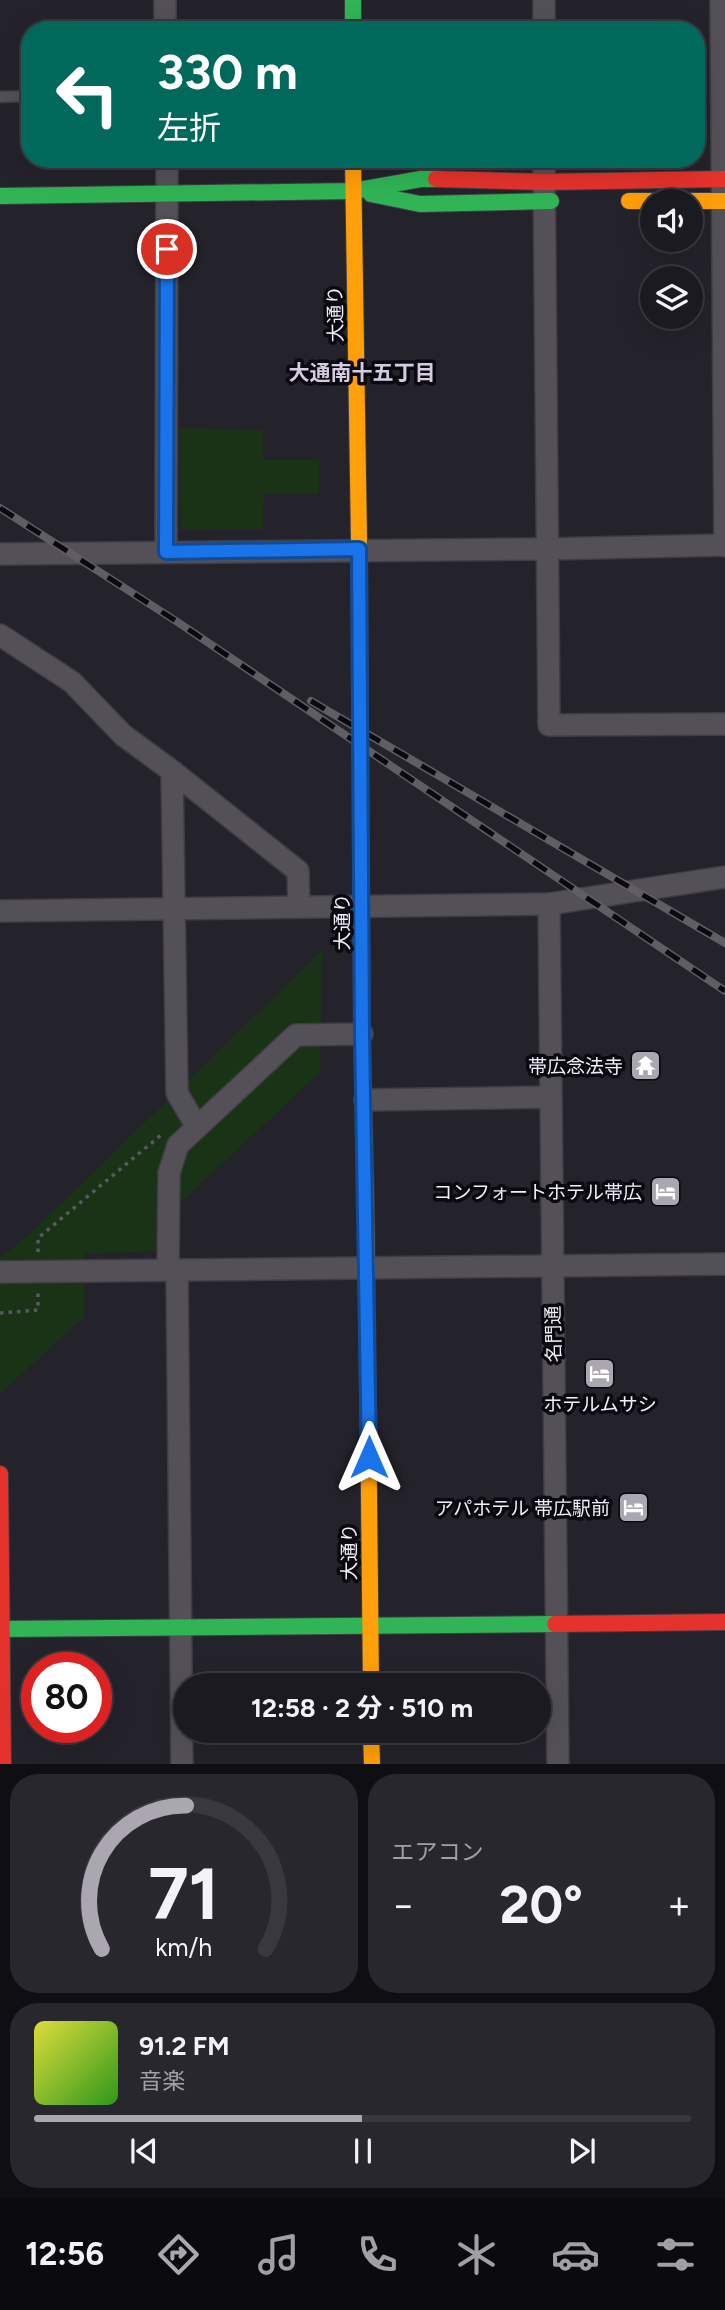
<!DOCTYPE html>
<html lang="ja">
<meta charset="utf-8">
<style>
:root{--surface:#1b1a20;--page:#28272d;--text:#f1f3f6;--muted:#a0a1a5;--line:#39383e;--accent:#aaa7b1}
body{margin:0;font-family:Figtree,"Noto Sans JP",sans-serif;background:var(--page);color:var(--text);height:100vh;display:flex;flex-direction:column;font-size:26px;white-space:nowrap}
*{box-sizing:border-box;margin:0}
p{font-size:23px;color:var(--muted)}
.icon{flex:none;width:38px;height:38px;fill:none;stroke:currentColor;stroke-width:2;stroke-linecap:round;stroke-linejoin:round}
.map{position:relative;height:1764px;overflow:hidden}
.drawer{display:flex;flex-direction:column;gap:10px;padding:10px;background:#0f0e12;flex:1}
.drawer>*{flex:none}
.hud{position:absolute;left:21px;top:21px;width:684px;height:147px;border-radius:28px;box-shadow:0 7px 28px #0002,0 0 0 2px var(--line);background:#00695c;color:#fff;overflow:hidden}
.buttons{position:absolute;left:640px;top:189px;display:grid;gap:14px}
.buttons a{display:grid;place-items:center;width:63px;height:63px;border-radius:50%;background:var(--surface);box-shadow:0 7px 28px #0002,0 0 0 2px var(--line);font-size:35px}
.speed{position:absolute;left:21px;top:1652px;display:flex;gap:14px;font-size:35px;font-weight:700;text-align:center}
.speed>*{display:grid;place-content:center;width:91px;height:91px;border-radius:50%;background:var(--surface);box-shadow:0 7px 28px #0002,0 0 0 2px var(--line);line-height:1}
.speed .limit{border:10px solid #d22;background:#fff;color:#111}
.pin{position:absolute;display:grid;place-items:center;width:60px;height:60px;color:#fff;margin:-30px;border:4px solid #fff;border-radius:50%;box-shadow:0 2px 7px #0007}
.me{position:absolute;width:77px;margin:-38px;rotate:0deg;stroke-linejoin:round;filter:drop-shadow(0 0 5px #0008)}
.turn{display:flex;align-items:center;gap:24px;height:147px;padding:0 21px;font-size:32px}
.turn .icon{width:91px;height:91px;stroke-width:2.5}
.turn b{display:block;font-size:49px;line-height:60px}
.big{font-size:52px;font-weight:700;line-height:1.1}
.drawer .widget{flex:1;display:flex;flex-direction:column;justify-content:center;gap:10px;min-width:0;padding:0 24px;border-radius:28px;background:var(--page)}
.drawer .dial{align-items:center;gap:0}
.dial svg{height:182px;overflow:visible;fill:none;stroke:var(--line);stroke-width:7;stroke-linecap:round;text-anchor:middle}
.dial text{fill:var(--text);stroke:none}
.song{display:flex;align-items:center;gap:21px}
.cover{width:84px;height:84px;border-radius:10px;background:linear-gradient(135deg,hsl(60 70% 55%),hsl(110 70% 35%))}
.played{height:7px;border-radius:4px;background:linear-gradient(90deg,var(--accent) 50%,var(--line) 50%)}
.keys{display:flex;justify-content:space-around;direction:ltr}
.heat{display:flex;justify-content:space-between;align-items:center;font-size:38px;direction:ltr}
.drawer .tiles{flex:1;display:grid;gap:10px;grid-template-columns:1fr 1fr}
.widget:last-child{grid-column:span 2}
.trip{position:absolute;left:173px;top:1673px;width:378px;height:70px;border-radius:35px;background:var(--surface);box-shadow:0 7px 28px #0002,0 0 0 2px var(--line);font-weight:700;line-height:70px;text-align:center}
.tabs{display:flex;height:112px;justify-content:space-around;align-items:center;background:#0b0a0d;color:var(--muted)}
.tabs .icon{width:49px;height:49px}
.tabs .on{color:var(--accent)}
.tabs b{font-size:32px;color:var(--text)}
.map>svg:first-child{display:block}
</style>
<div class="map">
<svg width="725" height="1764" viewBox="0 0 725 1764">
<rect width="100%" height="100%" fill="#24222a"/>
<g fill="#1a3215">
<path d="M 179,428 L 262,430 L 264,460 L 319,460 L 319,494 L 264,494 L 263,530 L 180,530 Z"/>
<path d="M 323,949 L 320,1072 L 159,1223 L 158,1251 L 85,1254 L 84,1317 L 0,1394 L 0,1258 L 34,1230 Z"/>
</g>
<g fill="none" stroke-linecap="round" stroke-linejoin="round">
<defs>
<path id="lane" d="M 0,97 L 30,96"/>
<g id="street">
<path d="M 165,0 L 165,30"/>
<path d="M 544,0 L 544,30"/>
<path d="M 721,0 L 725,546"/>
<path d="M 544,159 L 549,725 L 725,724"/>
<path d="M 166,552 L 167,159"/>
<path d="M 0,554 L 547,549 L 725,545"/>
<path d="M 0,635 L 72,682 L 123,735 L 172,771 L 177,1093 L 197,1127"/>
<path d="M 172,771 L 298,871 L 299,906"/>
<path d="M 549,904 L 558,1764"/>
<path d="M 0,911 L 549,904 L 725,877"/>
<path d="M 365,1100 L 550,1097"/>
<path d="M 168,1270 L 169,1173 L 178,1145 L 296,1035 L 362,1034"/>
<path d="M 177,1270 L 182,1764"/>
<path d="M 0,1272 L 725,1264"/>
</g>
<g id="fast">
<path d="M 353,0 L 353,30"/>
<path d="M 371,194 L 420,204 L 551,201"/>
<path d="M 0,196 L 353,191 L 421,179 L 436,179"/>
<path d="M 359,540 L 362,1034 L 366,1211"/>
<path d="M 0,1629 L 555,1624"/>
</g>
<g id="slow">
<path d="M 353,159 L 359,540"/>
<path d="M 629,201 L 725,201"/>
<path d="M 366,1211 L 371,1685"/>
<path d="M 371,1731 L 372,1764"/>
</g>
<g id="jam">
<path d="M 436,179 L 544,182 L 725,179"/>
<path d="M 0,1474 L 3,1764"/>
<path d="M 555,1624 L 725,1622"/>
</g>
</defs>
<use href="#lane" stroke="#3f3d44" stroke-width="13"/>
<use href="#street" stroke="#3f3d44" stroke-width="24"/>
<use href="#fast" stroke="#3f3d44" stroke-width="18"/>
<use href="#slow" stroke="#3f3d44" stroke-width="18"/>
<use href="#jam" stroke="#3f3d44" stroke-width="18"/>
<g stroke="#5b5960" stroke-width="3.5" stroke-dasharray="3.5 5" stroke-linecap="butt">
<path d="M 38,1252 L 38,1238 L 161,1135"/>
<path d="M 0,1313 L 38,1310 L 38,1291"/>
</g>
<use href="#lane" stroke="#535157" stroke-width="10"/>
<use href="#street" stroke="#535157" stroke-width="21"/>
<use href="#fast" stroke="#30b455" stroke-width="16"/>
<use href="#slow" stroke="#ff9f0a" stroke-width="16"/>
<use href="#jam" stroke="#e5322d" stroke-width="16"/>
<defs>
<g id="rail">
<path d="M 0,508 L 176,621 L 725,991"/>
<path d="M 311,701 L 725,943"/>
</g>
</defs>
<use href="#rail" stroke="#605e64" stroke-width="8"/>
<use href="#rail" stroke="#0b0910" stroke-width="5" stroke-dasharray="16" stroke-linecap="butt"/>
</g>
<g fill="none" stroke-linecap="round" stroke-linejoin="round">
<defs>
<path id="route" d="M 167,249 L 166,552 L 359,549 L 362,1034 L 369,1457"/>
</defs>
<use href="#route" stroke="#114b97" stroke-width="18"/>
<use href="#route" stroke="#1a73e8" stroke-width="12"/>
</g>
<defs>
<symbol id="temple-square" viewBox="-11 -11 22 22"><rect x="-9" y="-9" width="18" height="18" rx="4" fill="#aaa7b1" stroke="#0b0910"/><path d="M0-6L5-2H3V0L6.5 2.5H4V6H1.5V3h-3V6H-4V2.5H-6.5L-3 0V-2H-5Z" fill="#fff"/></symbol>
<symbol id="hotel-square" viewBox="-11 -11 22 22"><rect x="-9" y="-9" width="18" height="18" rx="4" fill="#aaa7b1" stroke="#0b0910"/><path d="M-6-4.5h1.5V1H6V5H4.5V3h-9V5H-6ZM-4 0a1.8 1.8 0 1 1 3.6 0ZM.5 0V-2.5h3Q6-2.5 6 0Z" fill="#fff"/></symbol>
</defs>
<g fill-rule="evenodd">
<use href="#temple-square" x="628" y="1048" width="35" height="35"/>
<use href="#hotel-square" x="648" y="1174" width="35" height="35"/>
<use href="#hotel-square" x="582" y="1356" width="35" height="35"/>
<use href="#hotel-square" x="616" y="1490" width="35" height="35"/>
</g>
<g text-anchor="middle" stroke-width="7" stroke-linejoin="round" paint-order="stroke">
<g font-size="19" fill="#f2eef9" stroke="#0b0910">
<text transform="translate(335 314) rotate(-91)" y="7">大通り</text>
<text transform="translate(342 922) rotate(-90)" y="7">大通り</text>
<text transform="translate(553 1334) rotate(-91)" y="7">名門通</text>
<text transform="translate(349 1552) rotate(-90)" y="7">大通り</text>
</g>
<g font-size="19" fill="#f2eef9" stroke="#0b0910" text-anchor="end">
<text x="623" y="1073">帯広念法寺</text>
<text x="642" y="1199">コンフォートホテル帯広</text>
<text x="600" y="1411" text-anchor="middle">ホテルムサシ</text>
<text x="610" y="1515">アパホテル 帯広駅前</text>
</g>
<g font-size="21" font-weight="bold" fill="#d3cce1" stroke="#0b0910">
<text x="362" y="380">大通南十五丁目</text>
</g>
</g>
</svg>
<div class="buttons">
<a><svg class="icon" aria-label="sound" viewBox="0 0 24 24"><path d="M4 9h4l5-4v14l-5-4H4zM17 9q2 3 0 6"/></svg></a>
<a><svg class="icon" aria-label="layers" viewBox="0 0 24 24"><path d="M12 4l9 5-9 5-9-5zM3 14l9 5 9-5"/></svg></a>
</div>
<div class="speed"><div class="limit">80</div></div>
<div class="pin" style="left:167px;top:249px;background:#d93025"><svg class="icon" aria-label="arrive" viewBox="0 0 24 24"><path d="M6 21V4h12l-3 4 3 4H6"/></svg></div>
<svg class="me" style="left:369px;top:1457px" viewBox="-20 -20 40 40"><path d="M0-17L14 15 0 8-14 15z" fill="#1a73e8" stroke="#fff" stroke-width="4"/></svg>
<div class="trip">12:58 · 2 分 · 510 m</div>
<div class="hud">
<div class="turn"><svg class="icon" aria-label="left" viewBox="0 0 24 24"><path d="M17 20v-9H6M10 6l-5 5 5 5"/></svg><div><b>330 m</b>左折</div></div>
</div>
</div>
<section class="drawer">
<div class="tiles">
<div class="widget dial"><svg viewBox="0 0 100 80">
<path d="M14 69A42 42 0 1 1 86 69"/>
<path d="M14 69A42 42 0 0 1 51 6" stroke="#aaa7b1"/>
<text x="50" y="56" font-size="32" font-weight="700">71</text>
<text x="50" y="72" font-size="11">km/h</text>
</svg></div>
<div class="widget"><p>エアコン</p>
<div class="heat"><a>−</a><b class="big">20°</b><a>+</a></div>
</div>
<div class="widget">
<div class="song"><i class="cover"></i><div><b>91.2 FM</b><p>音楽</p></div></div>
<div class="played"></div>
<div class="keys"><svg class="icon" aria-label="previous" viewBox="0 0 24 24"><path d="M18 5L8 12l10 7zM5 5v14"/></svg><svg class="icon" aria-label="pause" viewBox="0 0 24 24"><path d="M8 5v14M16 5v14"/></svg><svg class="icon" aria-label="next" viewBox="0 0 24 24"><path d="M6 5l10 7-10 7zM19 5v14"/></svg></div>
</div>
</div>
</section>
<nav class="tabs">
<b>12:56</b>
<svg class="icon on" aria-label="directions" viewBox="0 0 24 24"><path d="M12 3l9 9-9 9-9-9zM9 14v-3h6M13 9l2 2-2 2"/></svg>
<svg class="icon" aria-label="music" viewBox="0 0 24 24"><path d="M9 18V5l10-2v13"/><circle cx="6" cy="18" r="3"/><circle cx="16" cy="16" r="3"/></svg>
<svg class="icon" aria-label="phone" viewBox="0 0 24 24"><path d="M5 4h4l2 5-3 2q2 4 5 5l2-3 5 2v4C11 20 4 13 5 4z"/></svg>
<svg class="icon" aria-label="climate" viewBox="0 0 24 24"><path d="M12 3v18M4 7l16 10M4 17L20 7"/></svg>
<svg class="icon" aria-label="car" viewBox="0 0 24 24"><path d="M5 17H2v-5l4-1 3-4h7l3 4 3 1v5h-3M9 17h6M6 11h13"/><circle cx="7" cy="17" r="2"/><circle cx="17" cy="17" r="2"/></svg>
<svg class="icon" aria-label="filters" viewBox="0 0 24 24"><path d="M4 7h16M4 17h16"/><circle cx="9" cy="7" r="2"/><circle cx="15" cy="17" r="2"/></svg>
</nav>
